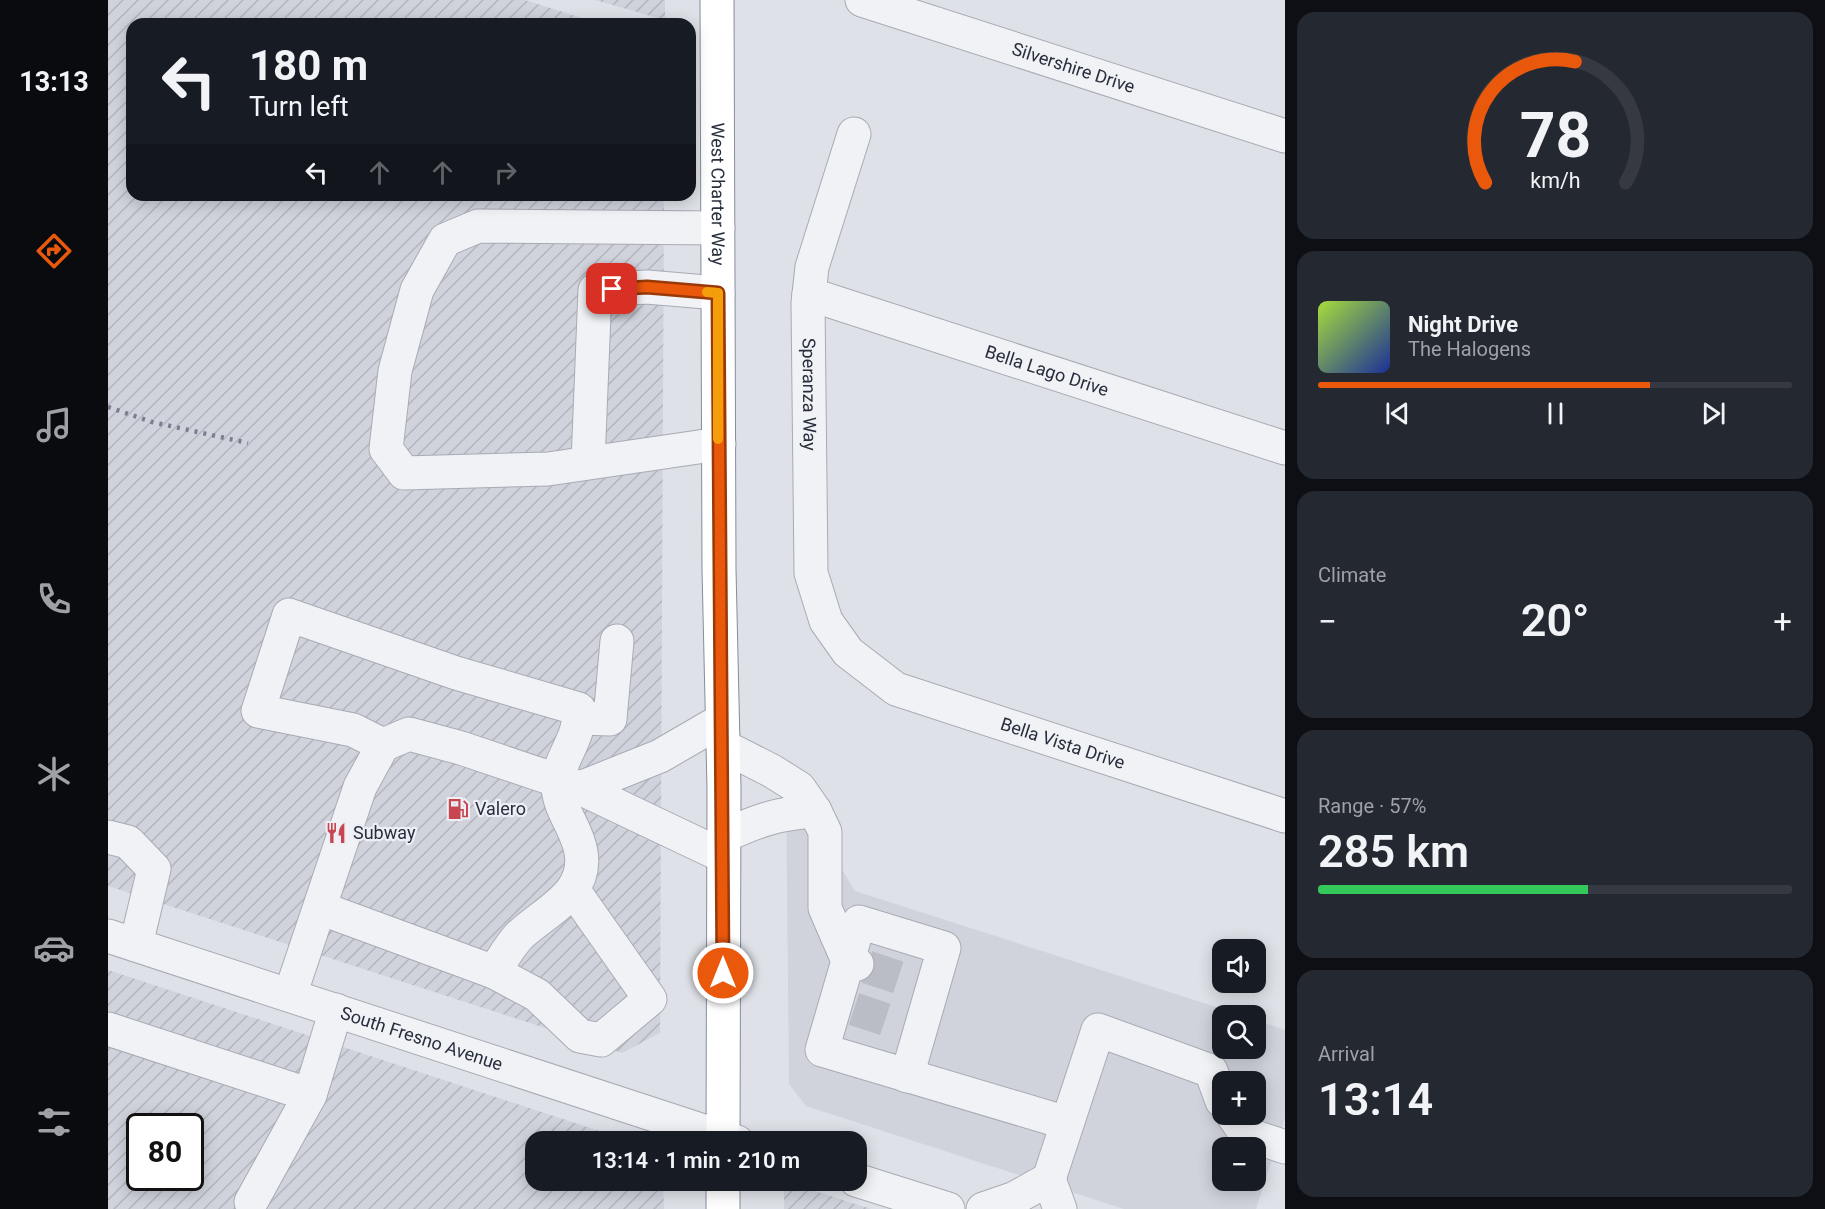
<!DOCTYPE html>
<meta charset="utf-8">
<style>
:root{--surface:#171b24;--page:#242831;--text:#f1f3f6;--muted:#9ea1a6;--line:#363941;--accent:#ea580c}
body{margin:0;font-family:Roboto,sans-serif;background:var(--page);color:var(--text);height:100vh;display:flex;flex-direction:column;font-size:22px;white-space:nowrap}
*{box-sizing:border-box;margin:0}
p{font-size:20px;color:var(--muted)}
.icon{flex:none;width:33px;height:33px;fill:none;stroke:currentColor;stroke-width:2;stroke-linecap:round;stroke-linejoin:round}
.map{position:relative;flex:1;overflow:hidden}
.side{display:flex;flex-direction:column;gap:12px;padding:12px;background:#0d0f14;width:540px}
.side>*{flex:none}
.banner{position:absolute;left:18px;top:18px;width:570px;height:183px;border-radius:18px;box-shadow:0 3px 15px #0003;background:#171b24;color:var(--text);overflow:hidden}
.buttons{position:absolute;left:1104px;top:939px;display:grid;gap:12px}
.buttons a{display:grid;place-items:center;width:54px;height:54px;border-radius:12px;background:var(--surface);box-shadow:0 3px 15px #0003;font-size:30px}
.speed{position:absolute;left:18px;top:1113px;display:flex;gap:12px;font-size:30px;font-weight:700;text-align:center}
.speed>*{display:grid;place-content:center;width:78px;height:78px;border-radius:50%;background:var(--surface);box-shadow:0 3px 15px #0003;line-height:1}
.speed .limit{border:3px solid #111;border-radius:9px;background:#fff;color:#111}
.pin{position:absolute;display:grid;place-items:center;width:51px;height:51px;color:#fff;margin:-26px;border-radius:12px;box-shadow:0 3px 9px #0006}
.me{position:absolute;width:66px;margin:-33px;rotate:0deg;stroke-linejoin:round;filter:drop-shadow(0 0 4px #0008)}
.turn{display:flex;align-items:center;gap:21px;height:126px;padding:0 24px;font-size:27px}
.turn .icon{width:78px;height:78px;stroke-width:2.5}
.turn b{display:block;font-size:42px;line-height:51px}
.lanes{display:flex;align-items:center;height:57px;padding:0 24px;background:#0003;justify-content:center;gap:30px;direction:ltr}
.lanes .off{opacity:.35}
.big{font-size:45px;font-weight:600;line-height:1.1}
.side .tile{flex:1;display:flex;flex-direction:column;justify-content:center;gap:9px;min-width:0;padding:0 21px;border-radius:18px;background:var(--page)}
.side .dial{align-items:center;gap:0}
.dial svg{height:156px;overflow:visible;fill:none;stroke:var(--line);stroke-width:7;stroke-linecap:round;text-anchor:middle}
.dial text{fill:var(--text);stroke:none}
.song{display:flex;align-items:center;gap:18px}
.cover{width:72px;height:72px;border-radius:9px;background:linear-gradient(135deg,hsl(80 70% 55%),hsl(230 70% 35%))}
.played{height:6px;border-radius:3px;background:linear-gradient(90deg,var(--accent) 70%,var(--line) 70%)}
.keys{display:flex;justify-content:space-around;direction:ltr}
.heat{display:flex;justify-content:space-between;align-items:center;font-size:33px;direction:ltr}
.charge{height:9px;border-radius:4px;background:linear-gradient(90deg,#34c759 57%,var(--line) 0)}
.trip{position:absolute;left:417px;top:1131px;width:342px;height:60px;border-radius:18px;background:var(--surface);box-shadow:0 3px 15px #0003;font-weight:600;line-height:60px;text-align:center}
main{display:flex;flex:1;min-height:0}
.dock{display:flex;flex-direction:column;width:108px;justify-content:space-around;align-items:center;background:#090b0e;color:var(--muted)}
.dock .icon{width:42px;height:42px}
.dock .on{color:var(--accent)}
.dock b{font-size:27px;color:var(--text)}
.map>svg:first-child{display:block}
</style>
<main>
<nav class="dock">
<b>13:13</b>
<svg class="icon on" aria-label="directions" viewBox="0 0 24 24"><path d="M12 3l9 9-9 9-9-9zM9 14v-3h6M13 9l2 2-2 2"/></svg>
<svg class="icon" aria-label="music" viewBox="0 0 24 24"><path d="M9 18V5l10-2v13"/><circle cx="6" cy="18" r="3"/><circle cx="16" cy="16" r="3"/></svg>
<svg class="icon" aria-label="phone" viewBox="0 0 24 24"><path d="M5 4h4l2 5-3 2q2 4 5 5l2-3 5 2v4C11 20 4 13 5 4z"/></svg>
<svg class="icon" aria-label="climate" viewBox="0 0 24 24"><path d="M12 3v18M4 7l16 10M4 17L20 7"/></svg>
<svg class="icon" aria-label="car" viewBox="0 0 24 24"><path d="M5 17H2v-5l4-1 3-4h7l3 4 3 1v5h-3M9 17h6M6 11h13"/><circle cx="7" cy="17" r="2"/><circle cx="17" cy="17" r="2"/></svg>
<svg class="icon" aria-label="filters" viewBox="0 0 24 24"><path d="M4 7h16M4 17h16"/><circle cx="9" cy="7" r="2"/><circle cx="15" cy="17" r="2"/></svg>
</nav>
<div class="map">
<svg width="1177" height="1209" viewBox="0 0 1177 1209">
<defs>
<pattern id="industrial-furrows" width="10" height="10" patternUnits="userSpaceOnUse" patternTransform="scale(1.5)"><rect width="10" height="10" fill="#d0d3dc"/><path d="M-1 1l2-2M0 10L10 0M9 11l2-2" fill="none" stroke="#b3b5be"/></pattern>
</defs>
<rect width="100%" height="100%" fill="#dee1e7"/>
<path fill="#d0d3dc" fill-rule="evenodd" d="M 678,776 L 747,891 L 1133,1015 L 1114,1016 L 1114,1048 L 1148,1048 L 1148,1020 L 1177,1030 L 1177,1118 L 1148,1209 L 1016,1209 L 698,1106 L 681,1084 ZM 1114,1082 L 1148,1082 L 1148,1114 L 1114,1114 ZM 1114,1148 L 1148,1148 L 1148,1180 L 1114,1180 Z"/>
<g fill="url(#industrial-furrows)" fill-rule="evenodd">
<path d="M 0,0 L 417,0 L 493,24 L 24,24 L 24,195 L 556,195 L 552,1033 L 514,1053 L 0,886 Z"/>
<path d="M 487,0 L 557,0 L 557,20 Z"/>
<path d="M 0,970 L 522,1141 L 428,1142 L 428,1180 L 555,1181 L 556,1209 L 0,1209 ZM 32,1126 L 82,1126 L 82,1178 L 32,1178 Z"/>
<path d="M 676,1181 L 763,1209 L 676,1209 Z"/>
</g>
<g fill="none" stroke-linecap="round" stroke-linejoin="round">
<g stroke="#babdc5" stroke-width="33" stroke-dasharray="33 16" stroke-linecap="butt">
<path d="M 759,967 L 801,981"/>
<path d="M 746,1009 L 788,1023"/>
</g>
<defs>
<g id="minor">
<path id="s1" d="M 754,0 L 1177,136"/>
<path id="s2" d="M 746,134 L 704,267 L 700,303 L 703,573 L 718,621 L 740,652 L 788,689 L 1177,816"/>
<path d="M 610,228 L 370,226 L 337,240 L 309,290 L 287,371 L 278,449 L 296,473 L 440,469 L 611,444"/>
<path id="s3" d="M 701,294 L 1177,448"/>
<path d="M 480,462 L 487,290 L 539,287 L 610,293"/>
<path d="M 472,718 L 502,719 L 509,641"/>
<path d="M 614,720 L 552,756 L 472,788 L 615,856"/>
<path d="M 615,746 L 664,771 L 691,788 L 707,811 C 670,813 649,821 616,836"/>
<path d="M 707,811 L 717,832 L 717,908 L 740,961 L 714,1050 L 959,1123"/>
<path d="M 0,837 L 20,842 L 46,869 L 28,945"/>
<path d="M 212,908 L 386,972 C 394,960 402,945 412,935 C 439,910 480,894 473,852 C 469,827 449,808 450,783 C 450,759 473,739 471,709 L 348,673 L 181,615 L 150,711 L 245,730 L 275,745"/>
<path id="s4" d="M 0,936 L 629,1142"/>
<path d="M 749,964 L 740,961 L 751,922 L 836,948 L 799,1076"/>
<path d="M 386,972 L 429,995 L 472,1036 L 493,1040 L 542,999 L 466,891"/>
<path d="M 182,995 L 252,787 L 275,745 L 301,734 L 353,748 L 469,787"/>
<path d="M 0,1029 L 202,1095"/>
<path d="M 1124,1114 L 1138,1134 L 1177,1147"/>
<path d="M 941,1179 L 952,1209"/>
<path d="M 748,1180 L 840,1209"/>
<path d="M 143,1202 L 202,1095 L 228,1010"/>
<path d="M 875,1209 L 907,1198 L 941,1179 L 990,1030 L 1103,1071 L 1114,1101"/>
</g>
<g id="highway">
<path id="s5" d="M 609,0 L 611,569 L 616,788 L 615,1142"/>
<path d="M 615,1180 L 615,1209"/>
</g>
</defs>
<use href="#minor" stroke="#a7abb4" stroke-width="35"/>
<use href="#highway" stroke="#868d9d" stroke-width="35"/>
<use href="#minor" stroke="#f0f2f5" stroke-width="33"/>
<use href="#highway" stroke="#fff" stroke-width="33"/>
<path stroke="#787f90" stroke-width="4.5" stroke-dasharray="3 6" stroke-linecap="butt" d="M 0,407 L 44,422 L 140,443"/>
</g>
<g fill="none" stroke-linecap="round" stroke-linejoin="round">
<defs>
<path id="route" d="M 504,289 L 539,287 L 610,293 L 615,973"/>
</defs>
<use href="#route" stroke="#983908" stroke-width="15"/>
<use href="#route" stroke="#ea580c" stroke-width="10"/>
<path stroke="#f59e0b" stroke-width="10" d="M 599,292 L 610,293 L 610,439"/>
</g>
<defs>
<symbol id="fuel-bare" viewBox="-9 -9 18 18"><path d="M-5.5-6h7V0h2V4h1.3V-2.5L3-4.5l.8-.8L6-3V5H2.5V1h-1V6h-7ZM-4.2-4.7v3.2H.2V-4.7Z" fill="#c84650" stroke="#edeff5" stroke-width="2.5" paint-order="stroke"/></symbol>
<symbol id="restaurant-bare" viewBox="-9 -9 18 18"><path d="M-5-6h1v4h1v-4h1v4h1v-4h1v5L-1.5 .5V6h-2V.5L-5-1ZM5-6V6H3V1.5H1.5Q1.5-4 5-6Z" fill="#c84650" stroke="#edeff5" stroke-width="2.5" paint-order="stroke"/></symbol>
</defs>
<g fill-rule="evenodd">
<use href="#fuel-bare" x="335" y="794" width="30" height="30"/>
<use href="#restaurant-bare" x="213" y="818" width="30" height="30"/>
</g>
<g text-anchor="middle" stroke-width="4.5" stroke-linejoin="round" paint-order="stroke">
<g font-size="18" fill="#282e3d" stroke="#edeff5">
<text dy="6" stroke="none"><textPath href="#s1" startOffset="222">Silvershire Drive</textPath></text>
<text dy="6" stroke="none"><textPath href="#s5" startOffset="194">West Charter Way</textPath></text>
<text dy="6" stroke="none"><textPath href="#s3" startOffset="250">Bella Lago Drive</textPath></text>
<text dy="6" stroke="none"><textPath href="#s2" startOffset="267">Speranza Way</textPath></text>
<text dy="6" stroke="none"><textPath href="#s2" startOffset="770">Bella Vista Drive</textPath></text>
<text dy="6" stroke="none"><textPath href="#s4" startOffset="330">South Fresno Avenue</textPath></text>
</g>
<g font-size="18" fill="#282e3d" stroke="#edeff5" text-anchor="start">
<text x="367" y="815">Valero</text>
<text x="245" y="839">Subway</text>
</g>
</g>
</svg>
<div class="buttons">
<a><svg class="icon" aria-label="sound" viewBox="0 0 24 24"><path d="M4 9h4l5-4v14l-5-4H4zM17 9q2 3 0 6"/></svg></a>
<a><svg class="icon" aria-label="search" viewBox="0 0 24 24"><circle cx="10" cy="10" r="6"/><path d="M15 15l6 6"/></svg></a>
<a>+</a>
<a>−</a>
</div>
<div class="speed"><div class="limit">80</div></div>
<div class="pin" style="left:504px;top:289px;background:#d93025"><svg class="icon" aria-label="arrive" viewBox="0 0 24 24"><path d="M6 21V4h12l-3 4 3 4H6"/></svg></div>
<svg class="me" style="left:615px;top:973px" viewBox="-20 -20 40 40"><circle r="17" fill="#ea580c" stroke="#fff" stroke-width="3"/><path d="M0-11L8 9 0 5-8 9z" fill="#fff"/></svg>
<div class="trip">13:14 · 1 min · 210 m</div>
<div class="banner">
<div class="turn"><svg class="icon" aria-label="left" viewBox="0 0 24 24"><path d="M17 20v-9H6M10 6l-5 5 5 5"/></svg><div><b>180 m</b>Turn left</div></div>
<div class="lanes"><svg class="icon" aria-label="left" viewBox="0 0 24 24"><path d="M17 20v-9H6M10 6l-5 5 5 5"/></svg><svg class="icon off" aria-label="ahead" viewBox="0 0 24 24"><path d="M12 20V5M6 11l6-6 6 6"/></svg><svg class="icon off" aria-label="ahead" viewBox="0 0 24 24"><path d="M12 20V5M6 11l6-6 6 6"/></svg><svg class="icon off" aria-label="right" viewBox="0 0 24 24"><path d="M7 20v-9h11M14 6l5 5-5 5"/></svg></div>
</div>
</div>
<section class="side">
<div class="tile dial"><svg viewBox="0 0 100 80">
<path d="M14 69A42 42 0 1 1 86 69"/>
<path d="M14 69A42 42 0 0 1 60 7" stroke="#ea580c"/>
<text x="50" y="56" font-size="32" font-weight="700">78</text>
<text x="50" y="72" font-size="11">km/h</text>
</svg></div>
<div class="tile">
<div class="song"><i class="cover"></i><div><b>Night Drive</b><p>The Halogens</p></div></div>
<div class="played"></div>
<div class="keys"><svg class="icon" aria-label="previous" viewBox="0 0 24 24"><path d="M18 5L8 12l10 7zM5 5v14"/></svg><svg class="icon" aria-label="pause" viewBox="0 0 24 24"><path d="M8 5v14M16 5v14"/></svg><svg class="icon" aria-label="next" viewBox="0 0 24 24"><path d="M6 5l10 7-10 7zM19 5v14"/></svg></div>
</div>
<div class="tile"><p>Climate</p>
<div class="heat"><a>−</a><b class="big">20°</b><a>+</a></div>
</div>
<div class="tile"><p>Range · 57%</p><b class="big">285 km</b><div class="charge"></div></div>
<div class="tile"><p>Arrival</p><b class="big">13:14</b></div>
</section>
</main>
